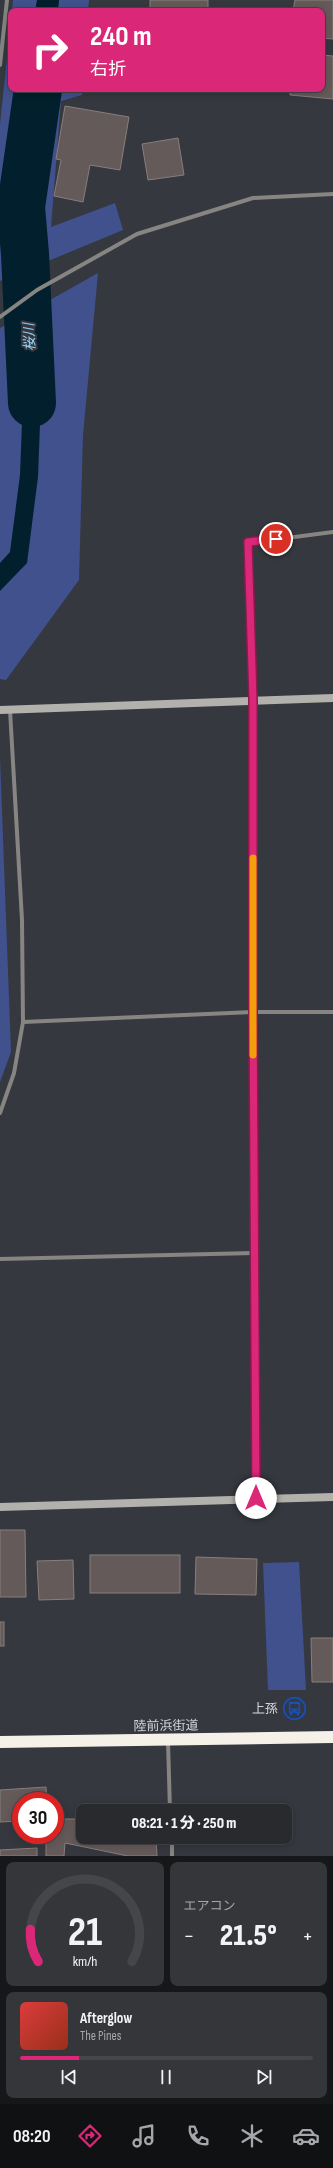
<!DOCTYPE html>
<html lang="ja">
<meta charset="utf-8">
<style>
:root{--surface:#282a2e;--page:#34363a;--text:#f1f3f6;--muted:#a5a7aa;--line:#44464a;--accent:#db2777}
body{margin:0;font-family:"Sofia Sans Condensed","Noto Sans JP",sans-serif;background:var(--page);color:var(--text);height:100vh;display:flex;flex-direction:column;font-size:15px;white-space:nowrap}
*{box-sizing:border-box;margin:0}
p{font-size:13px;color:var(--muted)}
.icon{flex:none;width:22px;height:22px;fill:none;stroke:currentColor;stroke-width:2;stroke-linecap:round;stroke-linejoin:round}
.map{position:relative;height:1856px;overflow:hidden}
.drawer{display:flex;flex-direction:column;gap:6px;padding:6px;background:#161719;flex:1}
.drawer>*{flex:none}
.top-card{position:absolute;left:8px;top:8px;width:317px;height:84px;border-radius:8px;box-shadow:0 2px 10px #0003,0 0 0 1px var(--line);background:#db2777;color:#fff;overflow:hidden}
.speed{position:absolute;left:12px;top:1792px;display:flex;gap:8px;font-size:20px;font-weight:700;text-align:center}
.speed>*{display:grid;place-content:center;width:52px;height:52px;border-radius:50%;background:var(--surface);box-shadow:0 2px 10px #0003,0 0 0 1px var(--line);line-height:1}
.speed .limit{border:6px solid #d22;background:#fff;color:#111}
.pin{position:absolute;display:grid;place-items:center;width:34px;height:34px;color:#fff;margin:-17px;border:2px solid #fff;border-radius:50%;box-shadow:0 1px 4px #0007}
.me{position:absolute;width:44px;margin:-22px;rotate:0deg;stroke-linejoin:round;filter:drop-shadow(0 0 3px #0008)}
.turn{display:flex;align-items:center;gap:14px;height:84px;padding:0 16px;font-size:18px}
.turn .icon{width:52px;height:52px;stroke-width:2.5}
.turn b{display:block;font-size:28px;line-height:34px}
.big{font-size:30px;font-weight:800;line-height:1.1}
.drawer .tile{flex:1;display:flex;flex-direction:column;justify-content:center;gap:6px;min-width:0;padding:0 14px;border-radius:8px;background:var(--page)}
.drawer .dial{align-items:center;gap:0}
.dial svg{height:104px;overflow:visible;fill:none;stroke:var(--line);stroke-width:7;stroke-linecap:round;text-anchor:middle}
.dial text{fill:var(--text);stroke:none}
.song{display:flex;align-items:center;gap:12px}
.cover{width:48px;height:48px;border-radius:6px;background:linear-gradient(135deg,hsl(0 70% 55%),hsl(10 70% 35%))}
.played{height:4px;border-radius:2px;background:linear-gradient(90deg,var(--accent) 20%,var(--line) 20%)}
.keys{display:flex;justify-content:space-around;direction:ltr}
.heat{display:flex;justify-content:space-between;align-items:center;font-size:22px;direction:ltr}
.drawer .tiles{flex:1;display:grid;gap:6px;grid-template-columns:1fr 1fr}
.tile:last-child{grid-column:span 2}
.trip{position:absolute;left:76px;top:1804px;width:216px;height:40px;border-radius:8px;background:var(--surface);box-shadow:0 2px 10px #0003,0 0 0 1px var(--line);font-weight:800;line-height:40px;text-align:center}
.tabs{display:flex;height:64px;justify-content:space-around;align-items:center;background:#101112;color:var(--muted)}
.tabs .icon{width:28px;height:28px}
.tabs .active{color:var(--accent)}
.tabs b{font-size:18px;color:var(--text)}
.map>svg:first-child{display:block}
</style>
<div class="map">
<svg width="333" height="1856" viewBox="0 0 333 1856">
<rect width="100%" height="100%" fill="#35383e"/>
<g fill="#40518d">
<path d="M 13,0 L 89,0 L 88,11 L 12,11 Z"/>
<path d="M 11,20 L 11,89 L 82,89 L 82,95 L 61,101 L 51,227 L 115,203 L 123,230 L 0,281 L 0,124 Z"/>
<path d="M 98,273 L 83,435 L 79,580 L 6,680 L 0,679 L 0,328 Z"/>
<path d="M 0,757 L 11,1052 L 0,1082 Z"/>
<path d="M 299,1562 L 306,1690 L 268,1690 L 263,1563 Z"/>
</g>
<g fill="#021f2d">
<path d="M 37,0 L 59,0 L 58,11 L 35,11 Z"/>
<path d="M 25,89 L 48,89 L 30,218 L 37,266 L 15,281 L 8,230 Z"/>
<path d="M 19,336 L 36,337 L 41,397 L 38,477 L 27,563 L 0,591 L 0,563 L 10,552 L 20,475 L 23,397 Z"/>
</g>
<g fill="none" stroke-linecap="round" stroke-linejoin="round">
<path stroke="#021f2d" stroke-width="48" d="M 32,403 L 25,254 L 21,207 L 38,89"/>
</g>
<g fill="#645a59" stroke="#887e7c">
<rect x="150" y="0" width="58" height="11"/>
<path d="M 295,0 L 333,0 L 333,39 L 322,38 L 322,11 L 293,11 Z"/>
<path d="M 322,55 L 333,56 L 333,99 L 290,95 L 290,89 L 322,89 Z"/>
<path d="M 65,106 L 129,117 L 120,170 L 90,165 L 83,202 L 54,196 L 61,160 L 56,159 Z"/>
<path d="M 178,138 L 184,175 L 148,180 L 142,144 Z"/>
<path d="M 0,1530 L 25,1530 L 26,1597 L 0,1597 Z"/>
<rect x="90" y="1555" width="90" height="38"/>
<path d="M 196,1557 L 257,1559 L 256,1595 L 195,1594 Z"/>
<path d="M 73,1560 L 74,1599 L 39,1600 L 37,1561 Z"/>
<rect x="0" y="1622" width="4" height="24"/>
<path d="M 311,1638 L 333,1638 L 333,1682 L 312,1682 Z"/>
<path d="M 46,1787 L 47,1801 L 21,1801 L 21,1821 L 0,1822 L 0,1790 Z"/>
<path d="M 56,1819 L 83,1819 L 83,1837 L 156,1837 L 157,1856 L 128,1856 L 65,1843 L 64,1856 L 46,1856 L 46,1838 L 57,1837 Z"/>
<path d="M 37,1848 L 37,1856 L 0,1856 L 0,1850 Z"/>
</g>
<g fill="none" stroke-linecap="round" stroke-linejoin="round">
<g stroke="#878582" stroke-width="4">
<path d="M 0,65 L 7,0"/>
<path d="M 0,317 L 37,290 L 137,234 L 253,198 L 333,194"/>
<path d="M 23,1022 L 253,1012 L 333,1012"/>
<path d="M 0,1113 L 14,1073 L 23,1022 L 22,920 L 10,710"/>
<path d="M 0,1259 L 254,1253"/>
<path d="M 256,1498 L 253,1012 L 253,700 L 248,543 L 333,532"/>
<path d="M 168,1741 L 170,1811"/>
<path d="M 172,1837 L 172,1856"/>
</g>
<g stroke="#b3b1ab" stroke-width="8">
<path d="M 0,710 L 333,698"/>
<path d="M 0,1507 L 333,1497"/>
</g>
<path stroke="#f5f1e8" stroke-width="12" d="M 0,1742 L 333,1737"/>
</g>
<g fill="none" stroke-linecap="round" stroke-linejoin="round">
<defs>
<path id="route" d="M 256,1498 L 253,1012 L 253,700 L 248,542 L 276,539"/>
</defs>
<use href="#route" stroke="#8e194d" stroke-width="10"/>
<use href="#route" stroke="#db2777" stroke-width="7"/>
<path stroke="#f59e0b" stroke-width="7" d="M 253,1055 L 253,858"/>
</g>
<defs>
<symbol id="bus-ring" viewBox="-11 -11 22 22"><circle r="9.5" fill="#35383e" stroke="#1a4fb4" stroke-width="1.5"/><path d="M-5-6H5V4H4V6H2V4H-2V6H-4V4H-5ZM-3.5-4V0h7V-4ZM-3.5 1.2v1.5H-2V1.2ZM2 1.2v1.5H3.5V1.2Z" fill="#1a4fb4"/></symbol>
</defs>
<g fill-rule="evenodd">
<use href="#bus-ring" x="282" y="1696" width="25" height="25"/>
</g>
<g text-anchor="middle" stroke-width="4" stroke-linejoin="round" paint-order="stroke">
<g font-size="13" fill="#d1d3d7" stroke="#35383e" text-anchor="end">
<text x="278" y="1713">上孫</text>
</g>
<g font-size="13" fill="#d1d3d7" stroke="#35383e">
<text transform="translate(166 1725) rotate(-1)" y="5">陸前浜街道</text>
</g>
<g font-size="14" font-style="italic" fill="#93d5fa" stroke="#35383e">
<text transform="translate(29 337) rotate(-93)" y="5">桜川</text>
</g>
</g>
</svg>
<div class="speed"><div class="limit">30</div></div>
<div class="pin" style="left:276px;top:539px;background:#d93025"><svg class="icon" aria-label="arrive" viewBox="0 0 24 24"><path d="M6 21V4h12l-3 4 3 4H6"/></svg></div>
<svg class="me" style="left:256px;top:1498px" viewBox="-20 -20 40 40"><circle r="19" fill="#fff"/><path d="M0-13L10 11 0 6-10 11z" fill="#db2777"/></svg>
<div class="trip">08:21 · 1 分 · 250 m</div>
<div class="top-card">
<div class="turn"><svg class="icon" aria-label="right" viewBox="0 0 24 24"><path d="M7 20v-9h11M14 6l5 5-5 5"/></svg><div><b>240 m</b>右折</div></div>
</div>
</div>
<section class="drawer">
<div class="tiles">
<div class="tile dial"><svg viewBox="0 0 100 80">
<path d="M14 69A42 42 0 1 1 86 69"/>
<path d="M14 69A42 42 0 0 1 8 44" stroke="#db2777"/>
<text x="50" y="56" font-size="32" font-weight="700">21</text>
<text x="50" y="72" font-size="11">km/h</text>
</svg></div>
<div class="tile"><p>エアコン</p>
<div class="heat"><a>−</a><b class="big">21.5°</b><a>+</a></div>
</div>
<div class="tile">
<div class="song"><i class="cover"></i><div><b>Afterglow</b><p>The Pines</p></div></div>
<div class="played"></div>
<div class="keys"><svg class="icon" aria-label="previous" viewBox="0 0 24 24"><path d="M18 5L8 12l10 7zM5 5v14"/></svg><svg class="icon" aria-label="pause" viewBox="0 0 24 24"><path d="M8 5v14M16 5v14"/></svg><svg class="icon" aria-label="next" viewBox="0 0 24 24"><path d="M6 5l10 7-10 7zM19 5v14"/></svg></div>
</div>
</div>
</section>
<nav class="tabs">
<b>08:20</b>
<svg class="icon active" aria-label="directions" viewBox="0 0 24 24"><path d="M12 3l9 9-9 9-9-9zM9 14v-3h6M13 9l2 2-2 2"/></svg>
<svg class="icon" aria-label="music" viewBox="0 0 24 24"><path d="M9 18V5l10-2v13"/><circle cx="6" cy="18" r="3"/><circle cx="16" cy="16" r="3"/></svg>
<svg class="icon" aria-label="phone" viewBox="0 0 24 24"><path d="M5 4h4l2 5-3 2q2 4 5 5l2-3 5 2v4C11 20 4 13 5 4z"/></svg>
<svg class="icon" aria-label="climate" viewBox="0 0 24 24"><path d="M12 3v18M4 7l16 10M4 17L20 7"/></svg>
<svg class="icon" aria-label="car" viewBox="0 0 24 24"><path d="M5 17H2v-5l4-1 3-4h7l3 4 3 1v5h-3M9 17h6M6 11h13"/><circle cx="7" cy="17" r="2"/><circle cx="17" cy="17" r="2"/></svg>
</nav>
